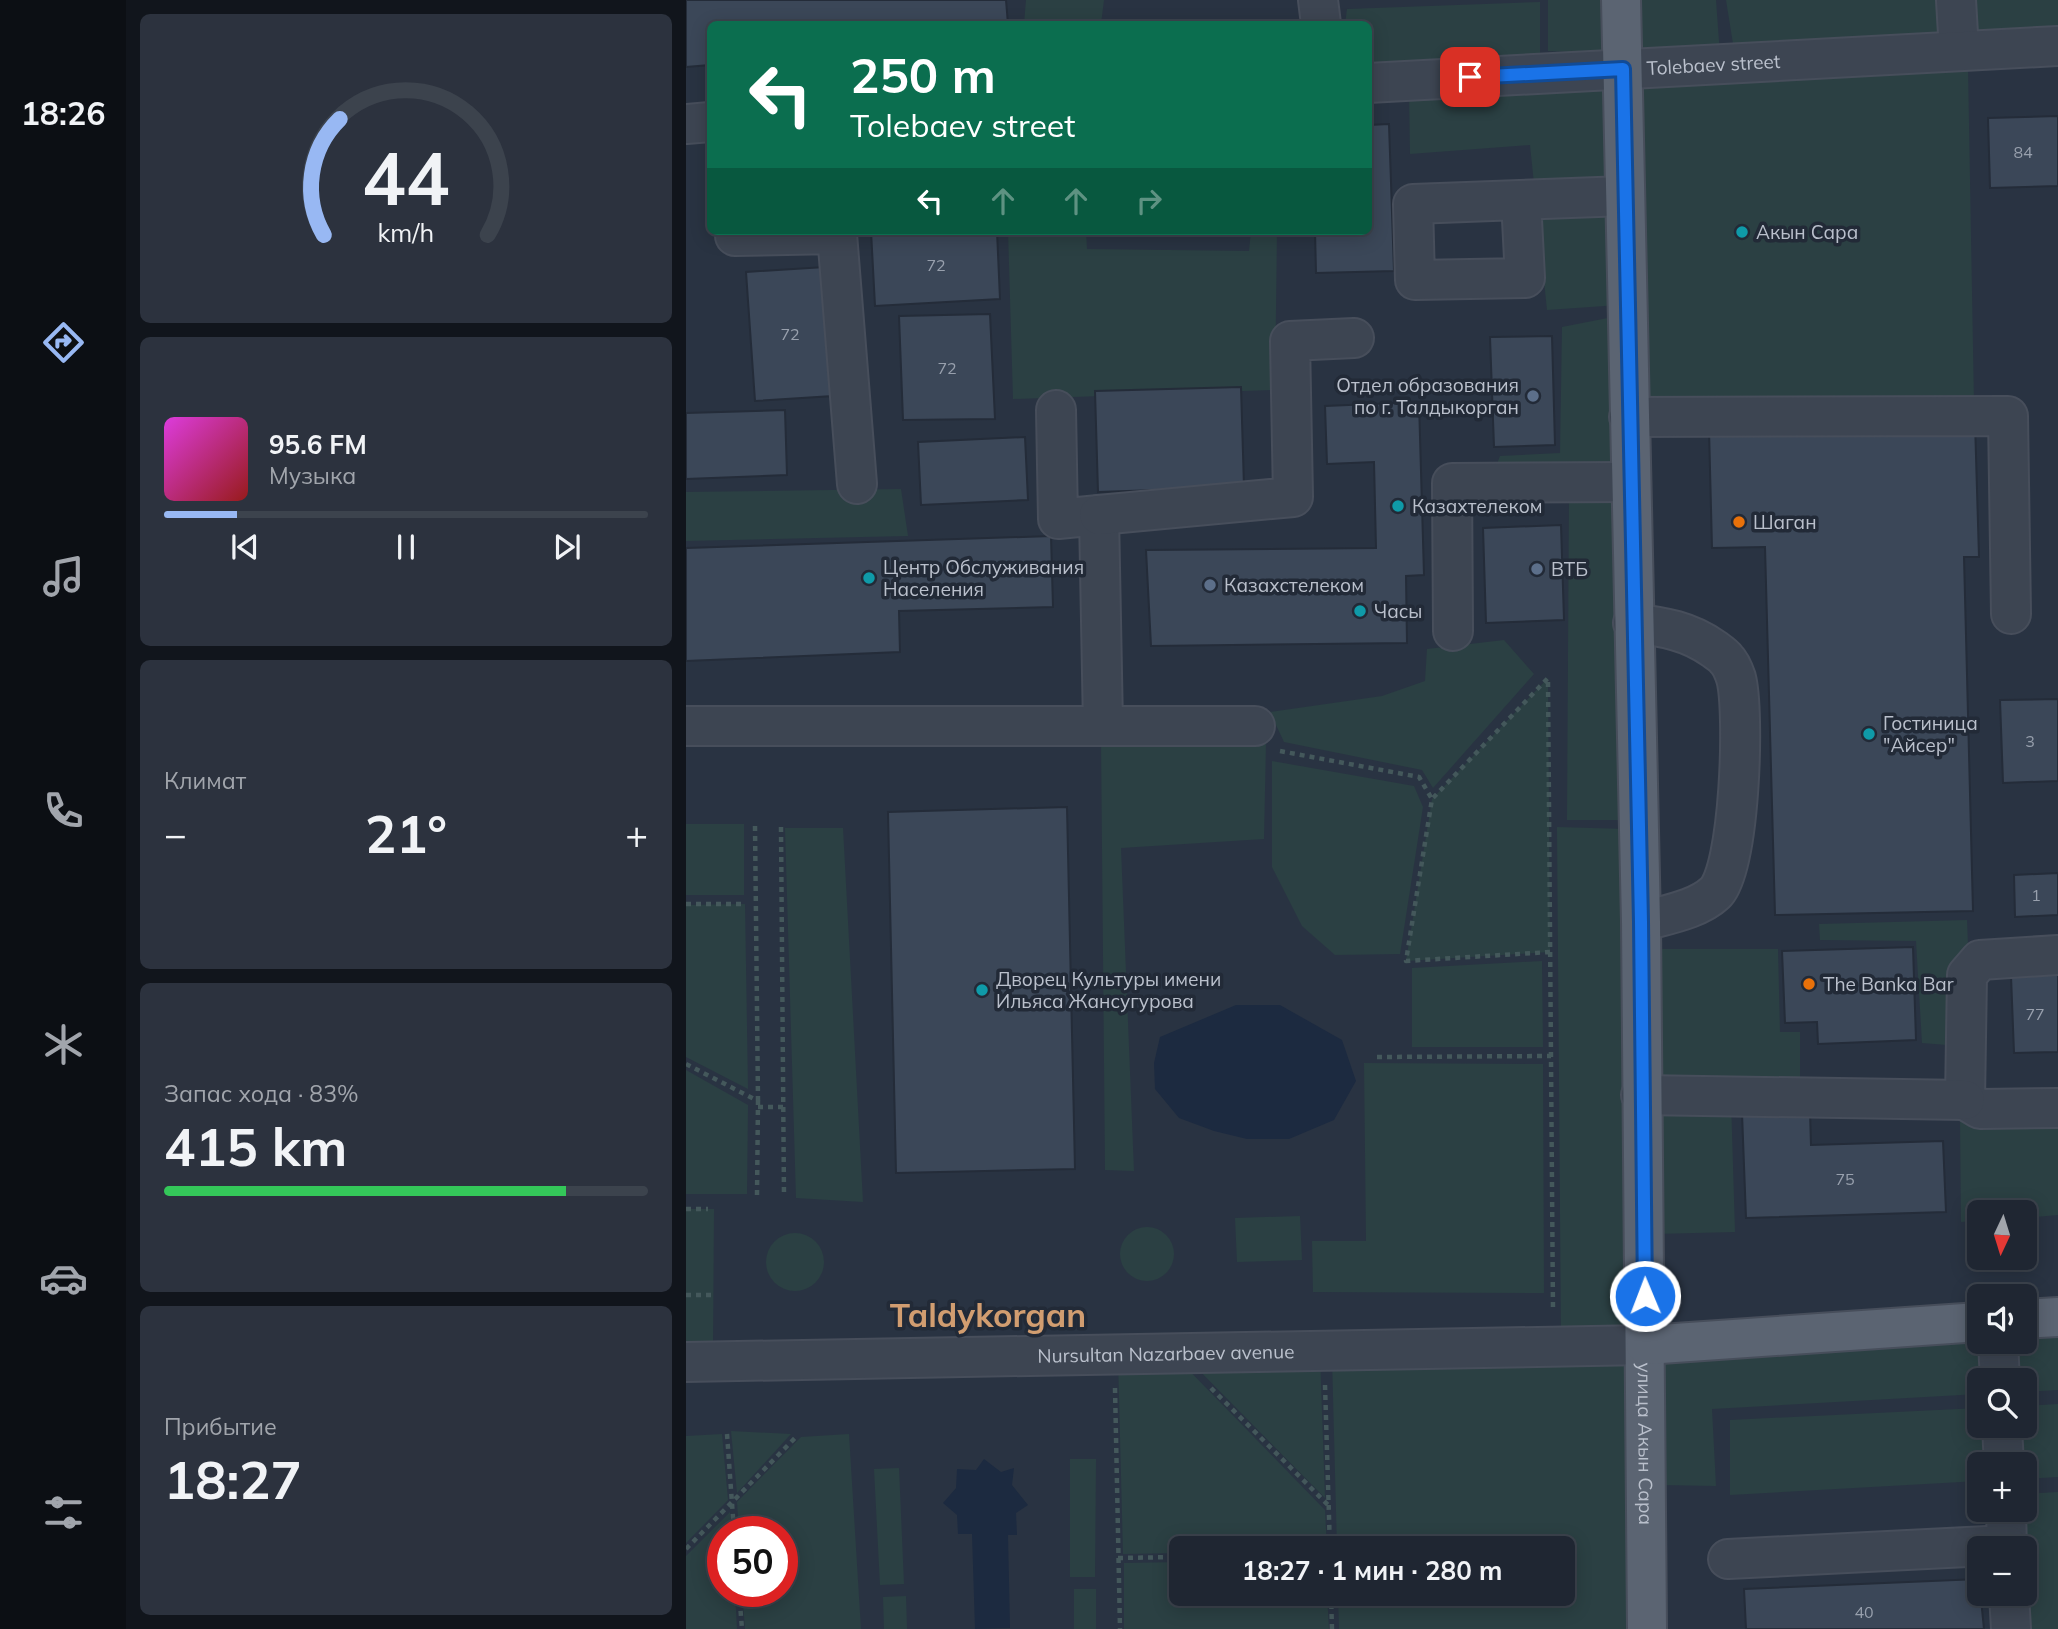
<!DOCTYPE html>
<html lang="ru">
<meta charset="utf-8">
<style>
:root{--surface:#1f2632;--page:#2c323e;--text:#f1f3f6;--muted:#a1a5ac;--line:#3c434d;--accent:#98b8f3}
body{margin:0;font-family:Mulish,sans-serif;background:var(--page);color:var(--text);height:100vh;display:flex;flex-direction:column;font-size:26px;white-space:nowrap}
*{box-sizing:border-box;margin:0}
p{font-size:23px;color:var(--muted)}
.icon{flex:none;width:38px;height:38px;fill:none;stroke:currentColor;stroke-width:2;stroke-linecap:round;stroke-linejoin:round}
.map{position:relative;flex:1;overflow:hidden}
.side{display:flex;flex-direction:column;gap:14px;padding:14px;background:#11151c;width:560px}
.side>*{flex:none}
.banner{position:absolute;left:21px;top:21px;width:665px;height:214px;border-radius:10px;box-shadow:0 4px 18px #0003,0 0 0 2px var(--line);background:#0b6e4f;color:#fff;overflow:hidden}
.needle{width:46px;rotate:184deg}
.controls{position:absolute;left:1281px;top:1200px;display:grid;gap:14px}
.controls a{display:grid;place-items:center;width:70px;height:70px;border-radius:10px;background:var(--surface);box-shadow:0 4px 18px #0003,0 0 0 2px var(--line);font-size:35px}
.speed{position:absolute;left:21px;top:1516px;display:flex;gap:14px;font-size:35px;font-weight:700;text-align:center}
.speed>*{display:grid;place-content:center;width:91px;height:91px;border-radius:50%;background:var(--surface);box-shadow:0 4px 18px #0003,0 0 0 2px var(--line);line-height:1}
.speed .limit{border:10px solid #d22;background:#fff;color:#111}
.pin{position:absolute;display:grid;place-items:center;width:60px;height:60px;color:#fff;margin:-30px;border-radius:14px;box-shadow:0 4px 10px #0006}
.me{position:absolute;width:77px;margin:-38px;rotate:359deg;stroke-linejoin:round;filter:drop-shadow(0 0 5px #0008)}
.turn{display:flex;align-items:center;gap:24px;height:147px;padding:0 28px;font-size:32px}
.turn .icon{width:91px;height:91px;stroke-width:2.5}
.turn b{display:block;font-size:49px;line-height:60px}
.lanes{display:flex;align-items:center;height:66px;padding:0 28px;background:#0003;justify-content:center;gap:35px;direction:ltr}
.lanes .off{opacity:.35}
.big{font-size:52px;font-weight:700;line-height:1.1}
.side .tile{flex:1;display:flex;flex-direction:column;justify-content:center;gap:10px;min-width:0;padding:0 24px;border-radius:10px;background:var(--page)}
.side .dial{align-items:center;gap:0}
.dial svg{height:182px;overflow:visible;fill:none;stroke:var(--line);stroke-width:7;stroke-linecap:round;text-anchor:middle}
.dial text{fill:var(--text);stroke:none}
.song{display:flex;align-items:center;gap:21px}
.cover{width:84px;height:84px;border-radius:10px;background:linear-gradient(135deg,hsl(300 70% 55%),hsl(0 70% 35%))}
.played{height:7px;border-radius:4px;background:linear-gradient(90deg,var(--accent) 15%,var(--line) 15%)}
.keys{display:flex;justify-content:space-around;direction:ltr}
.heat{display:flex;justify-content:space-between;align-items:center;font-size:38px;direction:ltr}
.charge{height:10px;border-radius:5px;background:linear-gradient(90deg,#34c759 83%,var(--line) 0)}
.trip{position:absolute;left:483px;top:1536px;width:406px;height:70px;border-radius:10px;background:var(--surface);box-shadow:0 4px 18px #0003,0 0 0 2px var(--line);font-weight:700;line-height:70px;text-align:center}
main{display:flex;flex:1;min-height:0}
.tabs{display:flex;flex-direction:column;width:126px;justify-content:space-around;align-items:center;background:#0c0f14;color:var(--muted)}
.tabs .icon{width:49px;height:49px}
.tabs .on{color:var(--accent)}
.tabs b{font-size:32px;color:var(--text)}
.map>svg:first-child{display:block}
</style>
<main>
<nav class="tabs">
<b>18:26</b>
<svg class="icon on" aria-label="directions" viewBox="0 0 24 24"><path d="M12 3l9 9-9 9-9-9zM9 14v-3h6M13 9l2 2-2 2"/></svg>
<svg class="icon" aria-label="music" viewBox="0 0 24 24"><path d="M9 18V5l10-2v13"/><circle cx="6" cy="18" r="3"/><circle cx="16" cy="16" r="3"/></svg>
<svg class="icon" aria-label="phone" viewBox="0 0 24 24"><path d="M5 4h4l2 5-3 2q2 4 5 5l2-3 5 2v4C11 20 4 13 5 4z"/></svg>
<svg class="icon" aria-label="climate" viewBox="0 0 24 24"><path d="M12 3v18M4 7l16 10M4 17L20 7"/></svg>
<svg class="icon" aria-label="car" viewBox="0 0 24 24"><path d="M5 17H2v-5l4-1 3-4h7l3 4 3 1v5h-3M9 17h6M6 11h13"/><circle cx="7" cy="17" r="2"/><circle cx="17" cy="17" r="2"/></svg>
<svg class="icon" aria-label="filters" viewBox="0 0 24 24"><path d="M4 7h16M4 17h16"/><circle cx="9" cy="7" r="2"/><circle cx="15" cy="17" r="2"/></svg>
</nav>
<section class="side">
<div class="tile dial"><svg viewBox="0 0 100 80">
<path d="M14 69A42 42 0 1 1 86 69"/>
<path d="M14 69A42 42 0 0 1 21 18" stroke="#98b8f3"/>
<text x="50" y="56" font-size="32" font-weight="700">44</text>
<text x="50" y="72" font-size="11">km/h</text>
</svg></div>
<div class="tile">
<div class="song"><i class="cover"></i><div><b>95.6 FM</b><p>Музыка</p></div></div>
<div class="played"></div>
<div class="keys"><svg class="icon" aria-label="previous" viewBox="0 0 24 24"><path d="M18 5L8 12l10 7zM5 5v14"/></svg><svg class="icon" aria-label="pause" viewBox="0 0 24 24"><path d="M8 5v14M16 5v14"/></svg><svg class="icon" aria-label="next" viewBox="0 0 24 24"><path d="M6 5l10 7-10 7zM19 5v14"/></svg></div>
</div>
<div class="tile"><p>Климат</p>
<div class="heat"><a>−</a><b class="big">21°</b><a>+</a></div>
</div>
<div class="tile"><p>Запас хода · 83%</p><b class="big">415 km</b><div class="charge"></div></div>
<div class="tile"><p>Прибытие</p><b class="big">18:27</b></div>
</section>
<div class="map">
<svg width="1372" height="1629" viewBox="0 0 1372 1629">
<rect width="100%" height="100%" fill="#293342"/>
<g fill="#2b4043">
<path d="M 340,0 L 418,0 L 415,24 L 338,24 Z"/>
<path d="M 862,0 L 921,0 L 923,54 L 862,51 Z"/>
<path d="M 947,0 L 1030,0 L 1034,55 L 949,61 Z"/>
<path d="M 1040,0 L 1262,0 L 1268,43 L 1049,56 Z"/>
<path d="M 1279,0 L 1372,0 L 1372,38 L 1282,45 Z"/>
<path d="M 854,2 L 854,60 L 683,66 L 682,24 L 659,24 L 661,9 Z"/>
<path d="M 1282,68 L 1288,404 L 964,405 L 947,79 Z"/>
<path d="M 924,79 L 933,305 L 861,310 L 844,145 L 724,154 L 723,92 Z"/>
<path d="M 322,231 L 400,231 L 401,249 L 563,251 L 565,231 L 591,231 L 589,390 L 327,399 Z"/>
<path d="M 927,317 L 930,476 L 807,474 L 814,456 L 874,453 L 876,327 Z"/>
<path d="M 215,489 L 222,536 L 0,541 L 0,492 Z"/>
<path d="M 883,495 L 944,497 L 933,820 L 881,820 Z"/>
<path d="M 818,640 L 848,674 L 747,788 L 736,770 L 598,742 L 584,712 L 696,696 L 739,681 L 741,649 Z"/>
<path d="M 862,678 L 864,952 L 720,961 L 746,799 Z"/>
<path d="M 415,741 L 580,743 L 578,839 L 435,848 L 448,1171 L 419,1170 Z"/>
<path d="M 586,761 L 728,786 L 737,807 L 714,954 L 649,955 L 616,926 L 586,867 Z"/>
<rect x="0" y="824" width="58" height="71"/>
<path d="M 871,827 L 940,829 L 952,1337 L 875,1337 Z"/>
<path d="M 99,828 L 157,828 L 177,1202 L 110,1198 Z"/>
<path d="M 59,904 L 62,1089 L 0,1057 L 0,905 Z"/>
<path d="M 1281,920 L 1286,1047 L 1236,1043 L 1230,941 L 1134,940 L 1133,924 Z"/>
<path d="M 960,949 L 1092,949 L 1094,1032 L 1114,1032 L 1114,1081 L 966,1086 Z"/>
<path d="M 856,961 L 857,1047 L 726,1047 L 726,968 Z"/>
<path d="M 678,1063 L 857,1064 L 858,1293 L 627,1292 L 626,1241 L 680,1241 Z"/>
<path d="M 0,1070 L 62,1105 L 61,1194 L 0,1194 Z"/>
<path d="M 1045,1100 L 1049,1232 L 969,1234 L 962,1103 Z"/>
<path d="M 1372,1117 L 1372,1215 L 1339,1218 L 1339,1213 L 1293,1213 L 1293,1221 L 1275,1222 L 1274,1118 Z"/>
<path d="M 0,1209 L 28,1209 L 27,1348 L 0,1348 Z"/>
<path d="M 614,1216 L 616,1260 L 551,1262 L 549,1218 Z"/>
<circle cx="461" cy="1254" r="27"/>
<circle cx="109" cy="1262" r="29"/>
<path d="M 1372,1328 L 1372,1390 L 1339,1392 L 1339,1381 L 1293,1381 L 1293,1394 L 1026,1409 L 1030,1486 L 975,1485 L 973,1356 L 1293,1333 L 1293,1342 L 1339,1342 L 1339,1330 Z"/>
<path d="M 487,1354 L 639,1510 L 641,1549 L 495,1549 L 495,1553 L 437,1554 L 432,1358 Z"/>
<path d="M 634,1355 L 639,1498 L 500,1357 Z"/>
<path d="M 646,1358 L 943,1358 L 948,1629 L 653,1629 L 652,1594 L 877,1594 L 877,1549 L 651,1549 Z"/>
<path d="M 1372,1404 L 1372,1477 L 1339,1479 L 1339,1465 L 1293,1465 L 1293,1481 L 1044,1495 L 1044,1420 L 1293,1408 L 1293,1426 L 1339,1426 L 1339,1406 Z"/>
<path d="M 45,1431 L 105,1434 L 51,1493 Z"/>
<path d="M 36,1434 L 42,1500 L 0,1543 L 0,1436 Z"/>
<path d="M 163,1434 L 175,1629 L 59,1629 L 56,1591 L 96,1591 L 96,1531 L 53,1531 L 51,1502 L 115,1437 Z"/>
<path d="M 384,1459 L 410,1459 L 409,1577 L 384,1577 Z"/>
<path d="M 213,1468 L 218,1584 L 194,1585 L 188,1469 Z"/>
<path d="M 1372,1492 L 1372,1629 L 1334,1629 L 1339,1594 L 1339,1494 Z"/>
<path d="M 44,1512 L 45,1531 L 37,1531 L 37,1591 L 49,1591 L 51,1629 L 0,1629 L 0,1556 Z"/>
<path d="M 495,1562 L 495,1594 L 641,1594 L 643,1629 L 438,1629 L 438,1563 Z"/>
<rect x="388" y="1589" width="22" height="40"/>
<path d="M 220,1596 L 221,1629 L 198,1629 L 197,1597 Z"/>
</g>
<g fill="#1c2a40">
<path d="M 550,1005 L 594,1005 L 656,1040 L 670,1081 L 648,1120 L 603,1139 L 561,1139 L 528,1131 L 493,1118 L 469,1089 L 468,1063 L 474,1037 Z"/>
<path d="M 298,1459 L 315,1472 L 328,1468 L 326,1485 L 342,1505 L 330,1513 L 331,1535 L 322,1535 L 324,1628 L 289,1629 L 286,1534 L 272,1534 L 271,1515 L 257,1503 L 270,1488 L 271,1469 L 290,1470 Z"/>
</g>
<g fill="#3b4758" stroke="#242c39" stroke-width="2">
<path d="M 0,0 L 320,0 L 322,24 L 24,24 L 24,65 L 0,67 Z"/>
<path d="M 1372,116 L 1372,186 L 1304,188 L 1302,118 Z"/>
<path d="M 703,124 L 708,271 L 630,273 L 629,231 L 682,231 L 682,125 Z"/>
<path d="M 185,231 L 311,231 L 314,299 L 189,306 Z"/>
<path d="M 411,231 L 544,231 L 411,235 Z"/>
<path d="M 139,267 L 147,396 L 69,401 L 60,272 Z"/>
<path d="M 304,314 L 309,419 L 217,420 L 213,316 Z"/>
<path d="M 866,336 L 869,445 L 808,447 L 804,337 Z"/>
<path d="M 555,387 L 558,487 L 412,492 L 409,391 Z"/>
<path d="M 733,402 L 738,575 L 720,576 L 721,643 L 465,646 L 460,550 L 690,548 L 688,462 L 641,464 L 639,406 Z"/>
<path d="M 99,410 L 101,475 L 0,479 L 0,413 Z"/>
<path d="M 1289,422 L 1293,557 L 1278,557 L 1287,911 L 1089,915 L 1079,547 L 1026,548 L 1023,429 Z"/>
<path d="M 339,437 L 342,500 L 235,505 L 232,442 Z"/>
<path d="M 875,525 L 878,620 L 800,623 L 797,528 Z"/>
<path d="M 365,536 L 367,607 L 213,611 L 214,652 L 0,661 L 0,548 Z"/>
<path d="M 1372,699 L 1372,781 L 1317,783 L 1314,700 Z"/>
<path d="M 381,807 L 389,1169 L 210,1173 L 202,812 Z"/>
<path d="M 1372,873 L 1372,915 L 1329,917 L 1328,875 Z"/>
<path d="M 1227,947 L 1230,1040 L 1132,1044 L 1131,1022 L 1099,1023 L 1096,951 Z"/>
<path d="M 1372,974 L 1372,1052 L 1328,1053 L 1325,976 Z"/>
<path d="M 1124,1111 L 1125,1145 L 1257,1141 L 1260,1212 L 1060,1218 L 1056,1113 Z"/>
<path d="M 1293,1579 L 1298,1629 L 1060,1629 L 1058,1589 Z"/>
</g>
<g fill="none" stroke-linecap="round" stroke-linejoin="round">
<defs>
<g id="minor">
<path d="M 632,0 L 635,24"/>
<path d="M 1270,0 L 1273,51"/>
<path id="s1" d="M 682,83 L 1372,46"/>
<path d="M 0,124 L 24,122"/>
<path d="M 835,200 L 839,278 L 729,280 L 727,204 L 939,196"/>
<path d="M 49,231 L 49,236 L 151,234 L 171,484"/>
<path d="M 370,410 L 372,519 L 413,515 L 417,726"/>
<path d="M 943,417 L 1322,416 L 1325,614"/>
<path d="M 413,515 L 607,497 L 604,341 L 668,338"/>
<path d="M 947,623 C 978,627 1003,631 1028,649 C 1032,652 1037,655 1040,659 C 1044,663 1048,672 1050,678 C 1059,711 1054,871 1029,893 C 1011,910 978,915 955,922"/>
<path d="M 767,631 L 766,483 L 944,482"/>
<path d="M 0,726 L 569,726"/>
<path d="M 1372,955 L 1294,960 L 1281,975 L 1279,1100 L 1294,1109 L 1372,1108"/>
<path d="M 955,1095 L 1279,1100"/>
<path d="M 1312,1342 L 1314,1381"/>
<path id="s2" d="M 0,1362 L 960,1345"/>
<path d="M 1316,1426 L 1318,1465"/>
<path d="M 1320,1510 L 1321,1549"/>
<path d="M 1042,1559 L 1321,1545"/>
<path d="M 1323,1594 L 1325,1629"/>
</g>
<g id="major">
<path id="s3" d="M 935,0 L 955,922 L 961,1629"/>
<path d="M 1339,1319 L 1372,1317"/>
<path d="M 960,1345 L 1293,1322"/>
</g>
</defs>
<use href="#minor" stroke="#474e5b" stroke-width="42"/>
<use href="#major" stroke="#474e5b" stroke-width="42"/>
<g stroke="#44585b" stroke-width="4.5" stroke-dasharray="5 5" stroke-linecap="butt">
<path d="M 594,751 L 733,777 L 746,799"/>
<path d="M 69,826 L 72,1101"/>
<path d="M 95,827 L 98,1197"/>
<path d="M 0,904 L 59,904"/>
<path d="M 864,952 L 720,961 L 746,799 L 862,678 L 867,1311"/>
<path d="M 691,1057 L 865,1056"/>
<path d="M 0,1064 L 72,1101 L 71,1196"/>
<path d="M 72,1107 L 99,1107"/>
<path d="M 0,1209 L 22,1209"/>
<path d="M 0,1295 L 27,1295"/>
<path d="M 639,1385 L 644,1549"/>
<path d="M 429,1388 L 434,1629"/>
<path d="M 525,1388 L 643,1506"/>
<path d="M 41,1434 L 48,1531"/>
<path d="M 0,1549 L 109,1438"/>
<path d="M 432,1558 L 495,1557"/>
<path d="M 53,1591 L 56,1629"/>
<path d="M 645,1594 L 646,1629"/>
</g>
<use href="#minor" stroke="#3d4552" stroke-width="38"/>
<use href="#major" stroke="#5b6472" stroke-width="38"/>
</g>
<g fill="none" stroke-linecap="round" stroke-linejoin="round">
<defs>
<path id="route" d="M 784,77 L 937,69 L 955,922 L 959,1296"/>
</defs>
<use href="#route" stroke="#114b97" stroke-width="18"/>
<use href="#route" stroke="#1a73e8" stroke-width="12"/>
</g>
<g fill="#0f9aa8" stroke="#222a37" stroke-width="2.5">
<circle cx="1056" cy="232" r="7"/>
<circle cx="712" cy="506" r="7"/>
<circle cx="183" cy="578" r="7"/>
<circle cx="674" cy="611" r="7"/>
<circle cx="1183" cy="734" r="7"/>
<circle cx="296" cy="990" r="7"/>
</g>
<g fill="#5c6f8a" stroke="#222a37" stroke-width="2.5">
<circle cx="847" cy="396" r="7"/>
<circle cx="851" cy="569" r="7"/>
<circle cx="524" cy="585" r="7"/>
</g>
<g fill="#e8710a" stroke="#222a37" stroke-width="2.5">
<circle cx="1053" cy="522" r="7"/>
<circle cx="1123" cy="984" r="7"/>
</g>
<g text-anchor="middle" stroke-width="7" stroke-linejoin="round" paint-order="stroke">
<g font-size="16" fill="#98a0ad">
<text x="1337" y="158">84</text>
<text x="250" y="271">72</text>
<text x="104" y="340">72</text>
<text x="261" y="374">72</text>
<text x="1344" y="747">3</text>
<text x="1350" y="901">1</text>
<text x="1349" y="1020">77</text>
<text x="1159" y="1185">75</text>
<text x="1178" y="1618">40</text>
</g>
<g font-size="19" fill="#bac0cc" stroke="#222a37">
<text dy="7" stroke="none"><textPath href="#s1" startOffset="346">Tolebaev street</textPath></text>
<text dy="7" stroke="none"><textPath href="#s2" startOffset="480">Nursultan Nazarbaev avenue</textPath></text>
<text dy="7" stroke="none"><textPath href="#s3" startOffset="1444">улица Акын Сара</textPath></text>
</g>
<g font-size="19" fill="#bac0cc" stroke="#222a37" text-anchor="start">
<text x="1070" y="239">Акын Сара</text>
<text x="833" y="392" text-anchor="end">Отдел образования<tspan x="833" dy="22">по г. Талдыкорган</tspan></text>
<text x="726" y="513">Казахтелеком</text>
<text x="1067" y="529">Шаган</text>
<text x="197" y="574">Центр Обслуживания<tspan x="197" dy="22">Населения</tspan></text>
<text x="865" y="576">ВТБ</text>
<text x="538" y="592">Казахстелеком</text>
<text x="688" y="618">Часы</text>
<text x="1197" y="730">Гостиница<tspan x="1197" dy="22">"Айсер"</tspan></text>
<text x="310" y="986">Дворец Культуры имени<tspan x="310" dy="22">Ильяса Жансугурова</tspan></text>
<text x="1137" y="991">The Banka Bar</text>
</g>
<g font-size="33" font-weight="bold" fill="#d19d70" stroke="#222a37">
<text x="302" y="1327">Taldykorgan</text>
</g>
</g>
</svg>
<div class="controls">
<a><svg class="needle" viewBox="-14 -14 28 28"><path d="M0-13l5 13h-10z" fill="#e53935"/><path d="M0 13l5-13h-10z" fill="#a1a5ac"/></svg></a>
<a><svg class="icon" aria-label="sound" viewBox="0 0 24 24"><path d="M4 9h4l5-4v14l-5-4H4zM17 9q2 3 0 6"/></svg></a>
<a><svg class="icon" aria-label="search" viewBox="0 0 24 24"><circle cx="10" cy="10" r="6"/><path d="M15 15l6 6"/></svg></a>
<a>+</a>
<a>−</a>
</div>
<div class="speed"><div class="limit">50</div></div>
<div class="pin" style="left:784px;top:77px;background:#d93025"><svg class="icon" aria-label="arrive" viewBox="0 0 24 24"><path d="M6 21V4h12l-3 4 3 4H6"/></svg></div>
<svg class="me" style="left:959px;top:1296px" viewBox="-20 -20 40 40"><circle r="17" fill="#1a73e8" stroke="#fff" stroke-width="3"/><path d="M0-11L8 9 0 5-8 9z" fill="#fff"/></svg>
<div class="trip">18:27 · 1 мин · 280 m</div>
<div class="banner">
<div class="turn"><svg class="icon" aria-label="left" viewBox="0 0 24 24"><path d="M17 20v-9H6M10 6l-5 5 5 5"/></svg><div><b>250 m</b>Tolebaev street</div></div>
<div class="lanes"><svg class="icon" aria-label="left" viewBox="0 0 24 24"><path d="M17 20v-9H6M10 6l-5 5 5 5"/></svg><svg class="icon off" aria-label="ahead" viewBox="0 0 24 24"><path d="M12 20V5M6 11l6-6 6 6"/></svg><svg class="icon off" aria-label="ahead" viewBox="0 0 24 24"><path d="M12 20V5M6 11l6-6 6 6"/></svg><svg class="icon off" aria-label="right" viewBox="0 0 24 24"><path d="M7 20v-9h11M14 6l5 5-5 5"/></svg></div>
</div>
</div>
</main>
